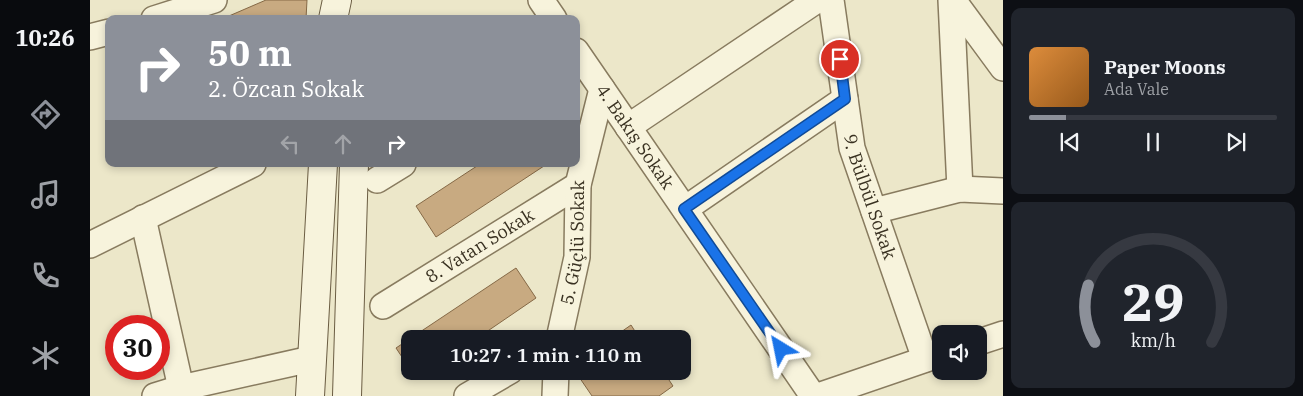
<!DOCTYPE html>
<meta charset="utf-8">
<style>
:root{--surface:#171b24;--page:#20242c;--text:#f1f3f6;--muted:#9ea1a6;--line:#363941;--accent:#8c9099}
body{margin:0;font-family:"IBM Plex Serif",serif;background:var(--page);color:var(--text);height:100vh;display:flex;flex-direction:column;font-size:19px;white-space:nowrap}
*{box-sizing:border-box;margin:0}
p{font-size:16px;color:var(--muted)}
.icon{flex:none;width:28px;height:28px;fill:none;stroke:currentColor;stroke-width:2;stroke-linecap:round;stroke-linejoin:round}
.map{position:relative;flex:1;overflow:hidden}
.side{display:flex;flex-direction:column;gap:8px;padding:8px;background:#0d0f14;width:300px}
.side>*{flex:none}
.top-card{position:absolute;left:15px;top:15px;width:475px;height:152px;border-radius:10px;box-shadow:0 2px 8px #0003;background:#8c9099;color:#fff;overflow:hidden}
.tools{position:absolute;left:842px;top:325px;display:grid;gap:10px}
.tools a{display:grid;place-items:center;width:55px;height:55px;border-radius:10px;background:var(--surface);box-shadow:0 2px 8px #0003;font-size:25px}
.speed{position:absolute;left:15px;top:315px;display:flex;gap:10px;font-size:25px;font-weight:700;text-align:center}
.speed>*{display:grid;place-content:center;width:65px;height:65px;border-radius:50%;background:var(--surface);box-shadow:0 2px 8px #0003;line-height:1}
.speed .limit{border:8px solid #d22;background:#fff;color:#111}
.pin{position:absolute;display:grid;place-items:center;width:42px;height:42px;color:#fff;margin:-21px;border:2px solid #fff;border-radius:50%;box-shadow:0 1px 5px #0007}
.me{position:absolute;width:55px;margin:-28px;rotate:325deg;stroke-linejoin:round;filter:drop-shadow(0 0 4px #0008)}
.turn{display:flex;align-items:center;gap:18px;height:105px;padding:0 20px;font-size:22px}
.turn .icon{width:65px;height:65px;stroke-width:2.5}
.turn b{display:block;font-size:35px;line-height:42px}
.lanes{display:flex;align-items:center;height:48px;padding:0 20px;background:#0003;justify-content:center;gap:25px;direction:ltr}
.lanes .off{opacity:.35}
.side .tile{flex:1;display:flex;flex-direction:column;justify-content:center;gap:8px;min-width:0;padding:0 18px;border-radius:10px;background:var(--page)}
.side .dial{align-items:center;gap:0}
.dial svg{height:130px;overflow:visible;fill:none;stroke:var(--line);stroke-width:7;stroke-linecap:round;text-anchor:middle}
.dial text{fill:var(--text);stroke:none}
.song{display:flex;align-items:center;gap:15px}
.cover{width:60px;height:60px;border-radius:8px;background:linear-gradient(135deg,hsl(30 70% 55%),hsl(30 70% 35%))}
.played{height:5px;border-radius:2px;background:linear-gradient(90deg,var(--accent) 15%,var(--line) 15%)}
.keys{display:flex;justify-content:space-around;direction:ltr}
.trip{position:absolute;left:311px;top:330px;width:290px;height:50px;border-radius:10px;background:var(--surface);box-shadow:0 2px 8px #0003;font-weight:600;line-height:50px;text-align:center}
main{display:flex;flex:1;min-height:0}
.tab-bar{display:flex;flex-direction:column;width:90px;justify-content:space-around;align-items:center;background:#090b0e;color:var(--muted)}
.tab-bar .icon{width:35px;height:35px}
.tab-bar .current{color:var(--accent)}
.tab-bar b{font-size:22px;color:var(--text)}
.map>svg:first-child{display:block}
</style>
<main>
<nav class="tab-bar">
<b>10:26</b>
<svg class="icon current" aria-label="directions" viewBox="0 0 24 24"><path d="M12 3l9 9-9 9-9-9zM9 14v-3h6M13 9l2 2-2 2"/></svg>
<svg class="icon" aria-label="music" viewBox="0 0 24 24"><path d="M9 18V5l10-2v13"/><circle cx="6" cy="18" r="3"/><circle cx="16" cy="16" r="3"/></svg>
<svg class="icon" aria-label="phone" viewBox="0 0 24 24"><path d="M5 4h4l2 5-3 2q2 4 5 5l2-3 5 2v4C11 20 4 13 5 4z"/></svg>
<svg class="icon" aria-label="climate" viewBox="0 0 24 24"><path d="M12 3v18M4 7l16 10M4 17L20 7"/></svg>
</nav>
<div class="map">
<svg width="913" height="396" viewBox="0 0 913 396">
<rect width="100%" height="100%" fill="#ece7c9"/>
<g fill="#c8aa81" stroke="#856946">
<path d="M 176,0 L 217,0 L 216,19 L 132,19 Z"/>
<path d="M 390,164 L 457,164 L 346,237 L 326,206 Z"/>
<path d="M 426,268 L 446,298 L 386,339 L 320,339 L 320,369 L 306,348 Z"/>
<path d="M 541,325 L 550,339 L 521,339 Z"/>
<path d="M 485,371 L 573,371 L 583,386 L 569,396 L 502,396 Z"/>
</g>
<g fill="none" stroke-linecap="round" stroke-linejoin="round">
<defs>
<g id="street">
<path d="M 451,0 L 464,19"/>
<path id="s1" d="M 741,0 L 762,148 L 835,359"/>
<path d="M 861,0 L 870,189"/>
<path d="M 863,0 L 913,68"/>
<path d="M 64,19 L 124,0"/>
<path d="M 0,37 L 19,32"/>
<path id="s2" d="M 486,51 L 723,396"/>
<path d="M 538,127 L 727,0"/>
<path d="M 287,180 L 313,164"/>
<path d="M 595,209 L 755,99"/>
<path d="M 784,211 L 870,189 L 913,191"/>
<path d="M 53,218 L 91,388"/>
<path d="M 0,245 L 163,164"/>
<path id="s3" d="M 293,306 L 488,185"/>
<path id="s4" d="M 469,339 L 487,257 L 488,185 L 512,89"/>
<path d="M 889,342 L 913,334"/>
<path d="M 65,396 L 91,388 L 221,359"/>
<path d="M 377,396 L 420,371"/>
<path d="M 465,396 L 466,371"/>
<path d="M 728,396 L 851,354"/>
</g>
<g id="secondary">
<path d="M 243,19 L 247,0"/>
<path d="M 220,396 L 233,164"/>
<path d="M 257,396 L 264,164"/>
</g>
</defs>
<use href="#street" stroke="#887b5f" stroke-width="28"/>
<use href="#secondary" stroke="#6a5c42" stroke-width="30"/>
<use href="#street" stroke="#f7f3dc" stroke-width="25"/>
<use href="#secondary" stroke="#f7f3dc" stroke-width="28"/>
</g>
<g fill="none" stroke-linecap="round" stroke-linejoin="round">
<defs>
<path id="route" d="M 691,349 L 594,209 L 755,99 L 750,59"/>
</defs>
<use href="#route" stroke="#114b97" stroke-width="12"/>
<use href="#route" stroke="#1a73e8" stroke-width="9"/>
</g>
<g text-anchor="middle" stroke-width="4" stroke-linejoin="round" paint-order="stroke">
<g font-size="18" fill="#393121" stroke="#f4f0d8">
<text dy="6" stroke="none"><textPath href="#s2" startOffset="104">4. Bakış Sokak</textPath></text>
<text dy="6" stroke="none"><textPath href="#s1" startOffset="201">9. Bülbül Sokak</textPath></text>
<text dy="6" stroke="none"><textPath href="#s4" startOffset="98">5. Güçlü Sokak</textPath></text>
<text dy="6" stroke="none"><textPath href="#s3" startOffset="114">8. Vatan Sokak</textPath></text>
</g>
</g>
</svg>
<div class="tools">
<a><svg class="icon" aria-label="sound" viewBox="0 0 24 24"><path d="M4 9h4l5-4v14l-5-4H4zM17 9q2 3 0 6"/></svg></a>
</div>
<div class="speed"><div class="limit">30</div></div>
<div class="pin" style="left:750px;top:59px;background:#d93025"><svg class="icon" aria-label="arrive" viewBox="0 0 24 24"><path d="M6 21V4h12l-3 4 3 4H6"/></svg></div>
<svg class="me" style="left:691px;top:349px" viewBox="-20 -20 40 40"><path d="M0-17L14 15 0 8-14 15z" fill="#1a73e8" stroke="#fff" stroke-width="4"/></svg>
<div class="trip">10:27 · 1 min · 110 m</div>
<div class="top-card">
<div class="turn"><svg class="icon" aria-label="right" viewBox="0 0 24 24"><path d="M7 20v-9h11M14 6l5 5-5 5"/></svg><div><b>50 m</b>2. Özcan Sokak</div></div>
<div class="lanes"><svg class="icon off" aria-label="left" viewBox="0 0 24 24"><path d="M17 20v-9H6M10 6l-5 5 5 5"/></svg><svg class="icon off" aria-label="ahead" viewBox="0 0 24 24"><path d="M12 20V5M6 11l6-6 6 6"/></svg><svg class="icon" aria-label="right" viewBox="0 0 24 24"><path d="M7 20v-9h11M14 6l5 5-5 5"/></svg></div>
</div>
</div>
<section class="side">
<div class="tile">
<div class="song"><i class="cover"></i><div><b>Paper Moons</b><p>Ada Vale</p></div></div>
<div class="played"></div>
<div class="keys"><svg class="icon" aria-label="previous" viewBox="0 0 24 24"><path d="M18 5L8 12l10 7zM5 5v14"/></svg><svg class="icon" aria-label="pause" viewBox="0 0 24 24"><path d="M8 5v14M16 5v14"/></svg><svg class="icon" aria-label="next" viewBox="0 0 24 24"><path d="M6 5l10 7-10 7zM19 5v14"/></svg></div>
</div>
<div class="tile dial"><svg viewBox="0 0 100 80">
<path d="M14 69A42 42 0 1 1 86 69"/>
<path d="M14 69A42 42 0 0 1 10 34" stroke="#8c9099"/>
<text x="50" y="56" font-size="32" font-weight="700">29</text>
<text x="50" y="72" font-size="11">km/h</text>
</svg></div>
</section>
</main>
